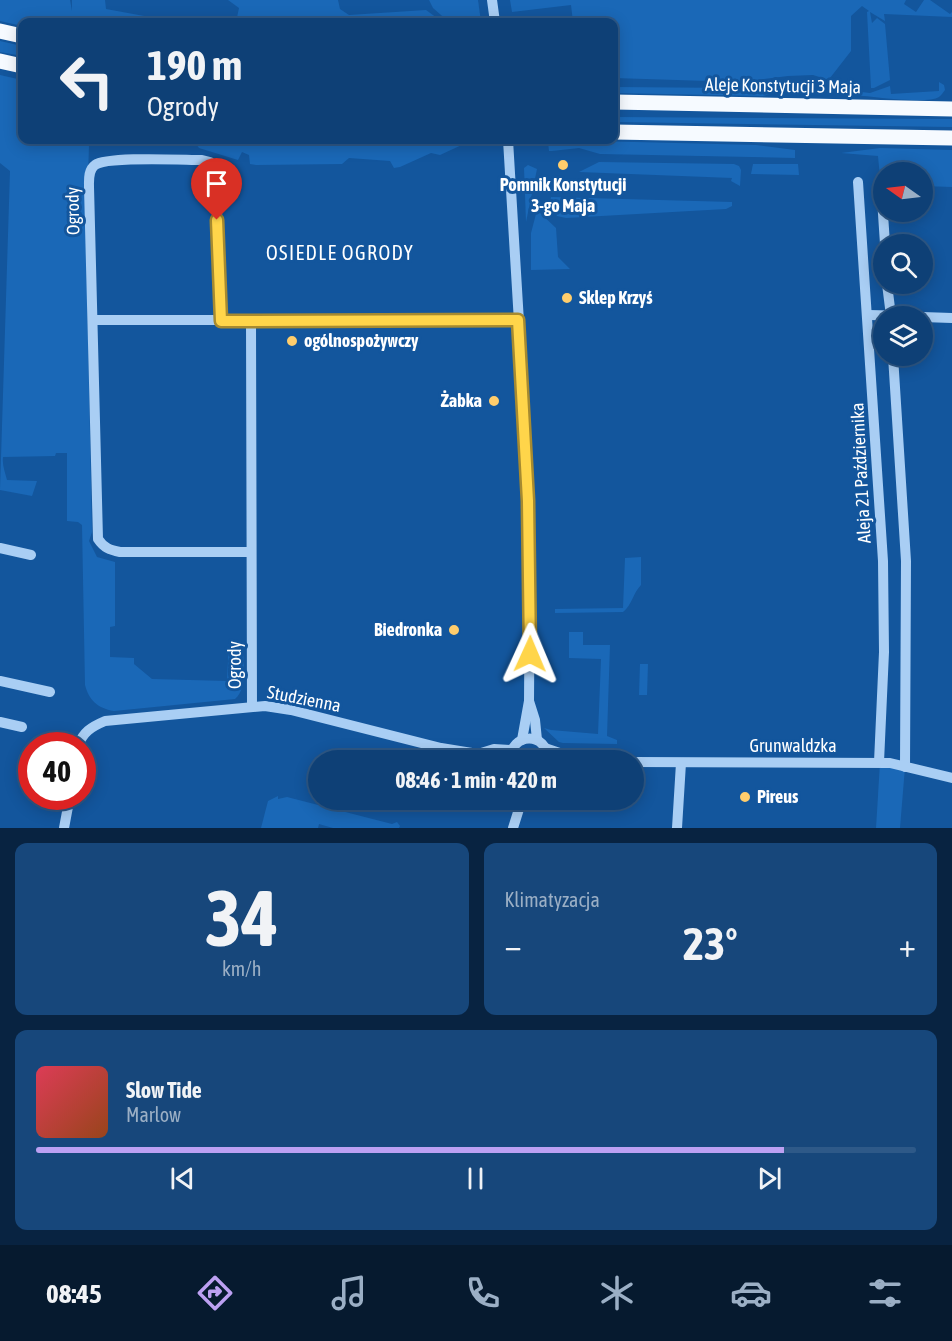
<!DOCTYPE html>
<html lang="pl">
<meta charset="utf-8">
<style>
:root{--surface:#0e4076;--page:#17477b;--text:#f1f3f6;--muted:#9bafc5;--line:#2e5988;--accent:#bca0f2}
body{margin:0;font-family:"Asap Condensed",sans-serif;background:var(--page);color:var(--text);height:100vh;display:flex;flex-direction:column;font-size:22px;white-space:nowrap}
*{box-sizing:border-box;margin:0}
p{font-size:20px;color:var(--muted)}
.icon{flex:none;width:33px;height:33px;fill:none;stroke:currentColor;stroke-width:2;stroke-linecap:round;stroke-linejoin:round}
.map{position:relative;height:828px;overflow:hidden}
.drawer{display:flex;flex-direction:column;gap:15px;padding:15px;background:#082341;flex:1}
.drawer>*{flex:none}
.hud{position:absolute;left:18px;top:18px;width:600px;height:126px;border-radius:12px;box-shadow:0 3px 15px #0003,0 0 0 2px var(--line);background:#0e4076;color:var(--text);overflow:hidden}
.needle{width:39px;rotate:284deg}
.controls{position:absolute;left:873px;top:162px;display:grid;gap:12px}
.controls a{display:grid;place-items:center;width:60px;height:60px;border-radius:50%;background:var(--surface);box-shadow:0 3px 15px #0003,0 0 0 2px var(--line);font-size:30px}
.speed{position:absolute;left:18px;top:732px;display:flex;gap:12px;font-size:30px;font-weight:700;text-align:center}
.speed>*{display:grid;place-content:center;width:78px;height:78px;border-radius:50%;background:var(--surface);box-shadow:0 3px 15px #0003,0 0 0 2px var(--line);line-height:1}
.speed .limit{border:9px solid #d22;background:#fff;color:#111}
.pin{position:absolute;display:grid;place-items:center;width:51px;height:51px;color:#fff;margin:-62px -26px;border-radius:50% 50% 50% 0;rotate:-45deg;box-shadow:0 0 6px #0007}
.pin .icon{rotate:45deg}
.me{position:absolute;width:66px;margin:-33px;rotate:1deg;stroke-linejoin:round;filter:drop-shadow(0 0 4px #0008)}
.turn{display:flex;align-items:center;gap:21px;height:126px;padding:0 30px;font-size:27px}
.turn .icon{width:78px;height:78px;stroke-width:2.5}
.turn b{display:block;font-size:42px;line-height:51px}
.big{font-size:45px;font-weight:700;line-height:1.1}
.drawer .tile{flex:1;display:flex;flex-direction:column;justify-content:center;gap:9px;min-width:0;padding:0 21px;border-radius:12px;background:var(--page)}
.drawer .dial{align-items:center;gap:0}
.dial b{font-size:78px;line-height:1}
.song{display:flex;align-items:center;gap:18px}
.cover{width:72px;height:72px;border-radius:9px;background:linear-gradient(135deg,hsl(350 70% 55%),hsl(20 70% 35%))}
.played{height:6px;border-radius:3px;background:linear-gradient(90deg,var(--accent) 85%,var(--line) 85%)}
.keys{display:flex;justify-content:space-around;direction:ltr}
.heat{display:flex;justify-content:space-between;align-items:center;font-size:33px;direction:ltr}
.drawer .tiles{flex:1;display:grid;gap:15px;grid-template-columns:1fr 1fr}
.tile:last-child{grid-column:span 2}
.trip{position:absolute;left:308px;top:750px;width:336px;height:60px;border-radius:30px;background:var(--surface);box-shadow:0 3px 15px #0003,0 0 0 2px var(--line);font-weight:700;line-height:60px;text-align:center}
.menu{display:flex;height:96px;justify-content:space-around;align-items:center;background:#061a2f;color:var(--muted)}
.menu .icon{width:42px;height:42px}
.menu .on{color:var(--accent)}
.menu b{font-size:27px;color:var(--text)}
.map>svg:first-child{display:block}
</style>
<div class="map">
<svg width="952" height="828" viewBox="0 0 952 828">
<rect width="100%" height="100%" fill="#13569d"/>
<g fill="#1a68b7">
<path d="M 0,0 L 70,0 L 72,11 L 72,0 L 105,0 L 106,9 L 177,22 L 22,22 L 22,26 L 0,21 Z"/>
<path d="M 228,0 L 338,0 L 340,9 L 349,15 L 426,10 L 437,18 L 439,22 L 236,22 L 239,8 Z"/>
<path d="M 429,0 L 478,0 L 481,22 L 449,22 L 433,8 Z"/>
<path d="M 510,0 L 906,0 L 904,4 L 916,12 L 924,0 L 930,0 L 950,14 L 952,12 L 952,17 L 884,14 L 885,21 L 870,12 L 872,23 L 877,18 L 885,24 L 890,80 L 874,88 L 871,88 L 867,12 L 869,11 L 862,6 L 851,16 L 851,51 L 830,78 L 826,79 L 813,75 L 788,76 L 739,82 L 614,78 L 614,22 L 573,22 L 571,5 L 512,12 Z"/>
<path d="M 0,41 L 22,46 L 22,56 L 0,52 Z"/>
<path d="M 0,75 L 22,80 L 22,140 L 112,140 L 112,146 L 89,145 L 86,242 L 92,532 L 89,541 L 97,557 L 115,562 L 115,626 L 110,627 L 110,657 L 134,658 L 134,664 L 152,679 L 227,681 L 229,641 L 236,640 L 243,647 C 243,663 248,688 235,699 L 114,711 C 97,708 89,700 85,685 L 82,525 L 78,522 L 67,521 L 67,453 L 56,453 L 55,456 L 3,457 C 2,465 5,472 7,480 L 37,481 L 32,496 L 0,490 L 10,171 L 0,163 Z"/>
<path d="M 939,82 L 944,85 L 945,90 C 943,92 942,95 939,97 C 925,106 847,93 827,92 L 844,90 L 870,93 L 890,86 L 891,94 L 939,91 Z"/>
<path d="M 614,87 L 736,88 L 778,92 L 763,96 L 614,93 Z"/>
<path d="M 614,117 L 952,119 L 952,127 L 614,122 Z"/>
<path d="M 198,140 L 466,140 L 466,143 L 440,155 L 431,153 L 400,167 L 394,168 L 390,161 L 349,158 L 342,164 L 256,165 L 250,164 L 249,155 L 242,152 L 238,160 L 199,148 L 196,144 Z"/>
<path d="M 551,140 L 718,144 L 756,145 L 795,150 L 795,158 L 600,154 L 579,148 L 552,151 L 549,151 L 548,142 Z"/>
<path d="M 880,148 L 952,150 L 952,187 L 923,186 L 922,172 L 884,172 L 882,199 L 878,156 L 841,153 Z"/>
<path d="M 599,162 L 734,164 L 739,166 L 741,170 L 740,186 L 731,181 L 732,178 L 579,172 Z"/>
<path d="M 753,164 L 798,164 L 799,175 L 751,174 Z"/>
<path d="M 528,165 L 537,169 L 526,222 L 524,168 Z"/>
<path d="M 551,197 L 732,202 L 732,206 L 726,209 L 566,218 L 557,216 L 550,202 Z"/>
<path d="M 540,213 L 556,228 L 558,257 L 570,269 L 531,270 L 531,233 L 536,214 Z"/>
<path d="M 641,557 L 641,585 C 633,593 632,605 623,612 L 555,613 L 555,609 L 623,608 L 625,558 Z"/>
<path d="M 569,632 L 583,632 L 583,645 L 610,645 L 607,736 L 617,740 L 617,744 L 563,743 L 559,742 L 544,728 L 551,730 L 598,734 L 601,659 L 569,658 Z"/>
<path d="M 640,664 L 648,664 L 647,695 L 639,695 Z"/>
<path d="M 880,763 L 905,767 L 900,828 L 876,828 Z"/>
<path d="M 278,796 L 278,799 L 287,797 L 392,824 L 397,822 L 400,826 L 399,828 L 333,828 L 319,824 L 318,828 L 261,828 L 268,801 Z"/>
</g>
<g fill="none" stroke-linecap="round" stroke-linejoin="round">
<g stroke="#a9cef4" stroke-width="10">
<path d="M 492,0 L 495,22"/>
<path d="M 508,140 L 526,438 L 530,560 L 529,701 L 522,740"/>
<path d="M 858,182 L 883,561 L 884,652 L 879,762"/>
<path d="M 882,199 L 885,244"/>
<path d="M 887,284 L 891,316"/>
<path d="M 868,315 L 913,316"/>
<path d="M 922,317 L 952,318"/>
<path d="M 94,320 L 518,320"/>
<path d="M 251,320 L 252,707"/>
<path d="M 221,321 L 217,220 L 218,171 L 210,162 L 202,160 C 183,160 107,156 95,165 C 88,170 89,180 89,187 L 98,539 C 104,548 110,550 120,552 L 251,552"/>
<path d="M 893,356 L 906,561 L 905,767"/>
<path d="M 0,548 L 31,555"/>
<path d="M 0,681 L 50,692"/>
<path d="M 529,701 L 535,720 L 537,740"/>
<path d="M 0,722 L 22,727"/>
<path d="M 78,746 C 83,732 91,727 105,721 L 265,706 L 291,710 L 441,748 L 478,754 L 494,749 L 512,750"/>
<path d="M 545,748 L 580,760"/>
<path d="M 478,754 L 498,760"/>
<path d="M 511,760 C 509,732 549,731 547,760"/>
<path d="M 633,762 L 890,763 L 952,778"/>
<path d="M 64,828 L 70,796"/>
<path d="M 513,828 L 519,809 L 518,800"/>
<path d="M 677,828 L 681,763"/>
</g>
<g stroke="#f6faff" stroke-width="15">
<path d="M 0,31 L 22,36"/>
<path d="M 0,61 L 22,66"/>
<path d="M 614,102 L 952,109"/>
<path d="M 614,132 L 952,138"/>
</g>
</g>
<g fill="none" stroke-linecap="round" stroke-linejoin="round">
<defs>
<path id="route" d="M 217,220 L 221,321 L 518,320 L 528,501 L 530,654"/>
</defs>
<use href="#route" stroke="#a68a30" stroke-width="15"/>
<use href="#route" stroke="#ffd54a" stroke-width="10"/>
</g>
<g fill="#ffcd6c" stroke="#13569d" stroke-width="2">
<circle cx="563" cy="165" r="6"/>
<circle cx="567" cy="298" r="6"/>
<circle cx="292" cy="341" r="6"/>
<circle cx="494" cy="401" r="6"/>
<circle cx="454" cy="630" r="6"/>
<circle cx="745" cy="797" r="6"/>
</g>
<g text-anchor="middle" stroke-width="6" stroke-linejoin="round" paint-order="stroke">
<g font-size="18" fill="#fff" stroke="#13569d">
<text transform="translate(783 86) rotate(1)" y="6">Aleje Konstytucji 3 Maja</text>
<text transform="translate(73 211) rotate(-91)" y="6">Ogrody</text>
<text transform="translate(861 473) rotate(-93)" y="6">Aleja 21 Października</text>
<text transform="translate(235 665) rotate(-90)" y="6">Ogrody</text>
<text transform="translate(304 699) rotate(11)" y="6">Studzienna</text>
<text x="793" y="752">Grunwaldzka</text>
</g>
<g font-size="18" font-weight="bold" fill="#fff" stroke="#13569d" text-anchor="start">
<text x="563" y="191" text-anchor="middle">Pomnik Konstytucji<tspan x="563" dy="21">3-go Maja</tspan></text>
<text x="579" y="304">Sklep Krzyś</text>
<text x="304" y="347">ogólnospożywczy</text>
<text x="482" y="407" text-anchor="end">Żabka</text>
<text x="442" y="636" text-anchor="end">Biedronka</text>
<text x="757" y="803">Pireus</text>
</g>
<g font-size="20" letter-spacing="1.5" fill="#fff" stroke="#13569d">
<text x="340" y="260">OSIEDLE OGRODY</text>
</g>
</g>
</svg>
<div class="controls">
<a><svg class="needle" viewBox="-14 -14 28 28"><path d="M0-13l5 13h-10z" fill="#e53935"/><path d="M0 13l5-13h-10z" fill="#9bafc5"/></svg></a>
<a><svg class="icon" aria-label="search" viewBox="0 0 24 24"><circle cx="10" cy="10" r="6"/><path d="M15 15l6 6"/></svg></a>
<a><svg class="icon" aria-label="layers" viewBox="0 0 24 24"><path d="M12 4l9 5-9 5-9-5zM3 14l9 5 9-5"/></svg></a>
</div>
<div class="speed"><div class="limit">40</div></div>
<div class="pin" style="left:217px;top:220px;background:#d93025"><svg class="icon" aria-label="arrive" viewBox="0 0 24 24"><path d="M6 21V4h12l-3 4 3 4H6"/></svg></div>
<svg class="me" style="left:530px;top:654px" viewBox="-20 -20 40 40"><path d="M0-17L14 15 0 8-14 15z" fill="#ffd54a" stroke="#fff" stroke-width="4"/></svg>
<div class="trip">08:46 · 1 min · 420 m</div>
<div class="hud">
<div class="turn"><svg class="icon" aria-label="left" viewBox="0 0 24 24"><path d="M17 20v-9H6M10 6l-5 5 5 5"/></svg><div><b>190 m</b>Ogrody</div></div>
</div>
</div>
<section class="drawer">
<div class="tiles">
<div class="tile dial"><b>34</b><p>km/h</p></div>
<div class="tile"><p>Klimatyzacja</p>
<div class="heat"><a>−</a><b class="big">23°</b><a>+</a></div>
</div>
<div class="tile">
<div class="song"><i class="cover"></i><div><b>Slow Tide</b><p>Marlow</p></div></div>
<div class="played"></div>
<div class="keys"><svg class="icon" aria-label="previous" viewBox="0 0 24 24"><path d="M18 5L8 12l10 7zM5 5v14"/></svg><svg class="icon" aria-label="pause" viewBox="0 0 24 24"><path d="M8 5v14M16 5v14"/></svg><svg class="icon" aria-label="next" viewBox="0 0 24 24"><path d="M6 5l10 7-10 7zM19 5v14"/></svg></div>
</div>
</div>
</section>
<nav class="menu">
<b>08:45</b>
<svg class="icon on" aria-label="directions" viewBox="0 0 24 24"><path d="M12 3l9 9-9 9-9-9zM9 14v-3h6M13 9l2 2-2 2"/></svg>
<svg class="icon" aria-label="music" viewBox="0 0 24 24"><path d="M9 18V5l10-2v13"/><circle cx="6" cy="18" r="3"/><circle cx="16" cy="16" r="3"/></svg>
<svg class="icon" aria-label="phone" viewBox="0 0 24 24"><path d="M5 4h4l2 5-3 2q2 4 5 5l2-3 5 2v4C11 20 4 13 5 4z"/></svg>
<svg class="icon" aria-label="climate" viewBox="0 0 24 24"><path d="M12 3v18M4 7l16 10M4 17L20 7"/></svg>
<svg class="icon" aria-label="car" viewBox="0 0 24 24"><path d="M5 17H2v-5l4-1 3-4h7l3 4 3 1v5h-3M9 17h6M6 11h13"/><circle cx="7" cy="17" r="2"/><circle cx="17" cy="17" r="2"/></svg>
<svg class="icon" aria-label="filters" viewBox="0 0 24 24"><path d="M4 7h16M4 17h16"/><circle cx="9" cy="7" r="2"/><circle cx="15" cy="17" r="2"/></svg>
</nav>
